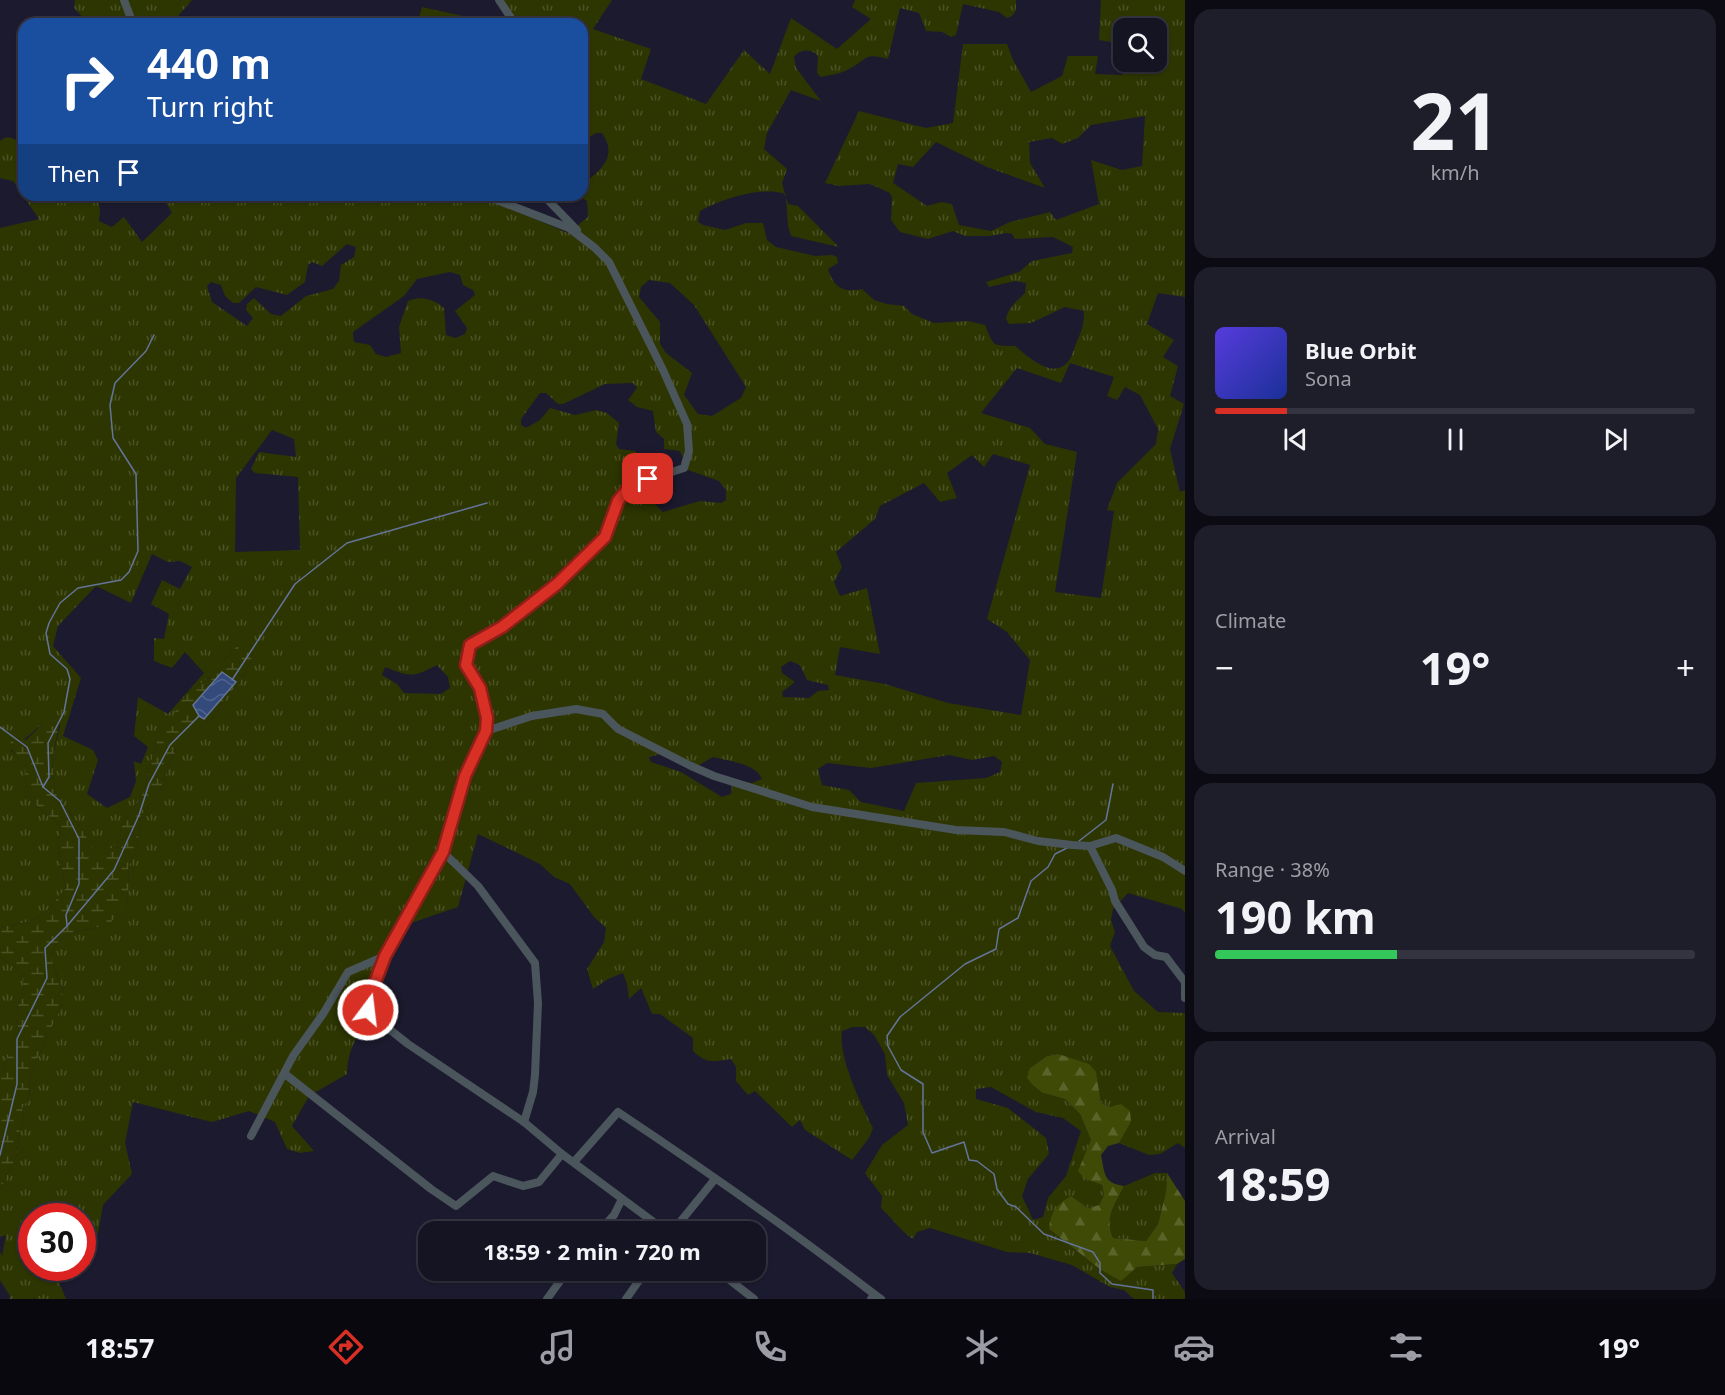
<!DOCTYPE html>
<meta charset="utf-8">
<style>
:root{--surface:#151422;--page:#1e1d2a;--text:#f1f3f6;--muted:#9d9ea5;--line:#343340;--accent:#d93025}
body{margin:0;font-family:"Noto Sans",sans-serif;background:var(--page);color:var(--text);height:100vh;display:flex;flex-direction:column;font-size:22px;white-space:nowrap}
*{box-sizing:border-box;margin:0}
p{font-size:20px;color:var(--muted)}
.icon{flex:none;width:33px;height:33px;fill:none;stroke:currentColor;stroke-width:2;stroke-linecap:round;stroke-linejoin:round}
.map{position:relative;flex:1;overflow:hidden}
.panel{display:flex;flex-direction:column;gap:9px;padding:9px;background:#0c0b13;width:540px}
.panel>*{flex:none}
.banner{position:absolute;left:18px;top:18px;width:570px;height:183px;border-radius:18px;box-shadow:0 2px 4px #0004,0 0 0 2px var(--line);background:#1a4fa0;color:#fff;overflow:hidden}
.tools{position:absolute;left:1113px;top:18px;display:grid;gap:12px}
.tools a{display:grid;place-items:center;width:54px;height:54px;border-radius:12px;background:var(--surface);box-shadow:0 2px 4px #0004,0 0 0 2px var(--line);font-size:30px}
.speed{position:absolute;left:18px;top:1203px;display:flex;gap:12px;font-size:30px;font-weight:700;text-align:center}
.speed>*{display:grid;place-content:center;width:78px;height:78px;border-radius:50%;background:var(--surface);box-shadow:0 2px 4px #0004,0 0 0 2px var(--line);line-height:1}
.speed .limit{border:9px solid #d22;background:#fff;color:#111}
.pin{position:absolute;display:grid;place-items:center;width:51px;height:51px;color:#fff;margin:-26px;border-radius:12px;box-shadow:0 3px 9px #0006}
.me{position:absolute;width:66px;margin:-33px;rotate:15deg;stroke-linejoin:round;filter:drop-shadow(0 0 4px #0008)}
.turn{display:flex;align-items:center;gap:21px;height:126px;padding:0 30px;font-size:27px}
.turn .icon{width:78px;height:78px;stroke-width:2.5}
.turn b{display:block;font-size:42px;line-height:51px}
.then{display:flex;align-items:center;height:57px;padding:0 30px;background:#0003;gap:12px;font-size:22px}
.big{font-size:45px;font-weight:700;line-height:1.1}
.panel .widget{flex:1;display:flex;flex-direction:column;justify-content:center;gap:9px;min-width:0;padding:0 21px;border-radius:18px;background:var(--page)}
.panel .dial{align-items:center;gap:0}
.dial b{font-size:78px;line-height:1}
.song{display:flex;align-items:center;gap:18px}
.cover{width:72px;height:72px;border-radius:9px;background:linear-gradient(135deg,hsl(250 70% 55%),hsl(230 70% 35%))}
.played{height:6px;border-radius:3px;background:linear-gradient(90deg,var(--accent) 15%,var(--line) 15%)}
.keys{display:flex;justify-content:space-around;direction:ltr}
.heat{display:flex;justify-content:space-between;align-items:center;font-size:33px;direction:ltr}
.charge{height:9px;border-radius:4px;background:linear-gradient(90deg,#34c759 38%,var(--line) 0)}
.trip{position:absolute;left:418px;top:1221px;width:348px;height:60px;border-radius:18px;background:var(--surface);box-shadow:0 2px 4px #0004,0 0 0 2px var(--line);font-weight:700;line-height:60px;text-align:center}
.tabs{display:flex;height:96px;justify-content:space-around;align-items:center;background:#08080e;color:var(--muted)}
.tabs .icon{width:42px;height:42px}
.tabs .active{color:var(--accent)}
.tabs b{font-size:27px;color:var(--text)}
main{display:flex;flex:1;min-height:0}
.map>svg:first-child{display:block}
</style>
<main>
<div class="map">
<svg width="1185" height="1299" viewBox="0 0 1185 1299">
<defs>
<pattern id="grass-tufts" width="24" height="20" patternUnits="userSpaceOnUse" patternTransform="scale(1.5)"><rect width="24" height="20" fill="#2d3501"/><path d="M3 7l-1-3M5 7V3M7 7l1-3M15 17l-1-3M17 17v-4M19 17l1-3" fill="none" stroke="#4b5226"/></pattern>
<pattern id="forest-firs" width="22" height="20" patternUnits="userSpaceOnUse" patternTransform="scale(1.5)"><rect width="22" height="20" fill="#3f4a06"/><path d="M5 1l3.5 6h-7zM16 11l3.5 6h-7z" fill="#5a632a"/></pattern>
<pattern id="wetland-marsh" width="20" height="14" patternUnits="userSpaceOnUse" patternTransform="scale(1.5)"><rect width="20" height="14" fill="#2d3501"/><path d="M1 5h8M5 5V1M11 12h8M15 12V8" fill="none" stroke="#4b5226"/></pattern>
<pattern id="water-waves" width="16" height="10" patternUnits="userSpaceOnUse" patternTransform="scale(1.5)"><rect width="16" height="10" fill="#334a7b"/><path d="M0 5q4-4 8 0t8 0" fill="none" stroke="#50638e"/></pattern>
</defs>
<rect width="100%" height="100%" fill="#1c1a2e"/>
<g fill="url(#grass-tufts)" fill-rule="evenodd">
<path d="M 75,0 L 192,0 L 173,22 L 175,24 L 89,24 L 74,8 Z"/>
<path d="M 499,0 L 612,0 L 593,29 L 651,49 L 641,79 L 706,104 L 744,50 L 770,74 L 791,18 L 837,49 L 871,19 L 852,7 L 855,0 L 1016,0 C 1016,9 1017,15 1007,18 L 999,12 L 963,4 L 956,35 L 951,37 L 942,32 L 926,31 L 919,13 L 900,8 L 888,59 C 864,52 868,59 849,69 C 841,74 830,75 821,77 L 817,73 L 818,56 C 811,48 800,49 794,57 L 796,68 L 821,101 L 791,90 L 767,133 L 764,149 L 787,169 L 782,183 L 788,204 L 798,206 L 839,247 L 791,236 L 788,226 L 786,197 L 783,193 C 758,187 722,199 700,211 L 698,222 L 703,225 L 725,230 L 746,223 L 763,223 L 767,240 L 776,247 L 815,256 L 832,255 L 837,257 L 838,263 L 828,269 C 834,288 843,293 862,289 L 874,300 L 887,304 L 904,306 L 912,314 L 934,323 L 968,321 L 985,325 C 994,346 991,346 1015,346 C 1028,357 1052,379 1067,363 C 1071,359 1073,352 1075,346 C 1081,332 1084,326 1084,311 L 1065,307 L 1031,323 L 1009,324 L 1006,319 C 1008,308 1017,301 1025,293 L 1026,283 L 1015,281 L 989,287 L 986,282 L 1019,272 L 1032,261 L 1072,253 L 1073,247 L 1053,237 L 1015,239 L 1012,234 L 1007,233 L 989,236 L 965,236 L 953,231 L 928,239 L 900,232 L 891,220 L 892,198 L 890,193 L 870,184 L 839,186 L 825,183 L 859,111 L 926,128 L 953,123 L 963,44 L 1007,44 L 1013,60 L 1031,92 L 1062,76 L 1068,56 L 1098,56 L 1095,74 L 1122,75 L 1132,62 L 1156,62 L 1156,28 L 1124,28 L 1123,44 L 1099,40 L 1101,0 L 1185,0 L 1185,297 L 1158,293 L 1147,324 L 1174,340 L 1163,357 L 1178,366 L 1170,396 L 1184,404 L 1170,449 L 1180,492 L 1185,490 L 1185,913 L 1182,909 L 1128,893 L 1113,909 L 1111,920 L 1115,932 L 1110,946 L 1134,991 L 1158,1012 L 1185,1013 L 1185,1148 L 1178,1143 L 1160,1154 L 1149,1155 L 1119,1143 L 1131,1122 L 1111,1107 L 1101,1103 L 1096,1073 L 1058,1054 L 1047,1056 L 1030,1068 L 1043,1093 L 1065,1099 L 1080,1114 L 1091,1140 L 1085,1179 L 1102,1185 L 1104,1195 L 1099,1205 L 1088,1208 L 1071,1196 L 1049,1229 L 1101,1270 L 1120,1280 L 1137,1267 L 1177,1264 L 1172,1273 L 1185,1292 L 1185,1299 L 1134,1299 L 1124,1290 L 1110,1287 L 1072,1265 L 1030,1253 L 1007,1252 L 930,1228 L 917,1232 L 913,1239 C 900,1231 892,1218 881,1208 L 882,1196 L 865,1173 L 882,1145 L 908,1125 L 904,1103 L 887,1075 L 885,1054 L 874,1035 L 865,1027 L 853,1027 L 842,1031 C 838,1057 861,1104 873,1128 L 869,1138 L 852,1160 L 805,1130 L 800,1120 L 792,1127 L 755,1091 L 748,1095 L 736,1081 L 736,1067 L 731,1059 C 713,1062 707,1064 693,1051 L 693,1038 L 660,1014 L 652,1014 L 641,988 L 629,999 L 627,984 L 623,973 L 608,979 L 593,989 L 587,969 L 604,942 L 606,928 L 594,917 L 570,884 L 554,877 L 540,864 L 478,834 L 458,907 L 405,925 L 380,980 L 358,1009 L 366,1021 C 355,1039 347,1053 347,1074 L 309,1096 L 292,1126 L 314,1151 L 300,1153 L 287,1149 L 275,1122 L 249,1111 L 212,1122 L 133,1102 L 125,1143 L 132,1174 L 103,1205 L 98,1233 L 83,1240 L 82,1216 L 32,1216 L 32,1268 L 59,1268 L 56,1275 L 66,1299 L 36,1299 L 35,1298 L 33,1299 L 9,1299 L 10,1296 L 0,1280 L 0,1251 L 2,1256 L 6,1235 L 0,1237 L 0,1190 L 17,1154 L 19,1133 L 24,1119 L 22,1108 C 30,1098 31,1090 29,1077 L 60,1009 L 63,991 L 53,965 L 51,954 L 53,949 L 60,940 L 73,932 L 95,928 L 127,901 L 129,885 L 128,868 L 137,848 L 141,815 L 156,799 L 176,749 L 187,736 L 213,718 L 227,695 L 239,684 L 251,661 L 252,644 L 236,647 L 209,678 L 188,692 L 156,744 L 142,796 L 123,823 L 116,845 L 107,852 L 95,854 L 82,829 L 55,793 L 52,760 L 60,726 L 57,715 C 40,723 27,739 11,750 L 26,767 C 23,801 35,803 58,823 L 61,828 L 58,850 L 66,888 L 44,914 L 29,922 L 0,927 L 0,228 L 39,219 L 13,181 L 0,178 L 0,141 C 5,137 7,136 14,139 C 27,145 27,162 21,174 L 24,177 L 24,195 L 55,195 L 68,200 L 88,195 L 97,195 L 100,210 L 99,221 L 112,227 L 124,217 L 142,242 L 172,213 L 162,195 L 479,195 L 568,233 L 588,217 L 587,201 L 577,195 L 582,195 L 582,186 C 599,170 619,158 602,133 L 596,133 L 582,142 L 582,24 L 516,24 ZM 1145,116 L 1142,166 L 1122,170 L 1091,160 L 1099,204 L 1056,220 L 1050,212 L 1010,222 L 991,231 L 959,225 L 952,204 L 941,202 L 927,206 L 893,183 L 898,164 L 913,167 L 936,142 L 987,167 L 1045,188 L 1030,163 L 1029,142 L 1052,138 L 1062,144 L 1078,138 L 1091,125 ZM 347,244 L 356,247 L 354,257 L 341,265 L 339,281 L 333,289 L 306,296 L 281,316 L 271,314 L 254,298 L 247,304 L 246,310 L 253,318 L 247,326 L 212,302 L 207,286 L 211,282 L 221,285 L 225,296 L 233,303 L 239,303 L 256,287 L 287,295 L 305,282 L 308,265 L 312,262 L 322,266 ZM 450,272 L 460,275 L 463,285 L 473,290 L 475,295 L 455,311 L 467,328 L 465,334 L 455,338 L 446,335 L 444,308 C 434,299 421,295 408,301 L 399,327 L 401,353 L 386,357 L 376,354 L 370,345 L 354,342 L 353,332 L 404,296 L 417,279 ZM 649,280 L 670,283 L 694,305 L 746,387 L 741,398 L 712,416 L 698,414 L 684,395 L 692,373 L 666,353 L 660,344 L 660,322 L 639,297 L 641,287 ZM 1070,363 L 1114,377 L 1107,396 L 1117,400 L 1125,387 L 1140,395 L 1158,429 L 1156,444 L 1117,483 L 1107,510 L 1114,511 L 1101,598 L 1055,592 L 1077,452 L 1045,444 L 1030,428 L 981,413 L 1017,368 L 1061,383 ZM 633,383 L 637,388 L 628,400 L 637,407 L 653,411 L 656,432 L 664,439 L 664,449 L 680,451 L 688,470 L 719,481 L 726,490 L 726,500 L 721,503 L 700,501 L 663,512 L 656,505 C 663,493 676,481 668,466 L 646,469 L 635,451 L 619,449 L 616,444 L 619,423 L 607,413 L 596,410 L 575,415 L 550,408 L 540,420 L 526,428 L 521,425 L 521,419 L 540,393 L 546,393 L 558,404 L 563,404 L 605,384 ZM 272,430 L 294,439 L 296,457 L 259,452 L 251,469 L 255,473 L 298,477 L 300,550 L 235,552 L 236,478 ZM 993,454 L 1030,465 L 987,619 L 1007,632 L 1030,660 L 1021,715 L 948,703 L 885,684 L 835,675 L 840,647 L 880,654 L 867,588 L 840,596 L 834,582 L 842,567 L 836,552 L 875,519 L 880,506 L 924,483 L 940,502 L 957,498 L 947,473 L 972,455 L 984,467 ZM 152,554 L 168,562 L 180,561 L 192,567 L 180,589 L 162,580 L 151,604 L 169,614 L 164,639 L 154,638 L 154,661 L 172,668 L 185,652 L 204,673 L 168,714 L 138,697 L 134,736 L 148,747 L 141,764 L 134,761 L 136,781 L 130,797 L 107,808 L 87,794 L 98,760 L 93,750 L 63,736 L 81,678 L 53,646 L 58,626 L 96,586 L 131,603 ZM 790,661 L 800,665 L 807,680 L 828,685 L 829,690 L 818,691 L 809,698 L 783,697 L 782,692 L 795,682 L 782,673 L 781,667 ZM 437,665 L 448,677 L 450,688 L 441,694 L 404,693 L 397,684 L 382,675 L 385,667 C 411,677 412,678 437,665 ZM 665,753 L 694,768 L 713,757 C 727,761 756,763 762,779 L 752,783 L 736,780 L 732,783 L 731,794 L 722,797 L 681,772 L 651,762 L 649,757 ZM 949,755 L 972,760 L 994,756 L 1002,762 L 1000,772 L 986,778 L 916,783 L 904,811 L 861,802 L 849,790 L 822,785 L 818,769 L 827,763 L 871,768 ZM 991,1087 L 1036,1112 L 1063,1118 L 1081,1131 L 1066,1176 L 1048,1198 L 1043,1217 L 1033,1220 L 1022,1196 L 1028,1179 L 1049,1154 L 1046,1138 L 1008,1108 L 976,1099 L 976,1089 Z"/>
<path d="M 422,7 L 495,23 L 417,24 Z"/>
<path d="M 0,957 L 21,971 L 24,988 L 15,1015 L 19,1030 L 13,1039 L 7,1060 L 0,1074 Z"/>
<path d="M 1155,1173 L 1167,1173 L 1166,1192 L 1158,1224 L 1146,1241 L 1113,1238 C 1104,1217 1115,1205 1124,1186 Z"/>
</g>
<path fill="url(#forest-firs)" d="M 1058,1054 L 1089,1064 L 1096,1072 L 1101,1103 L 1111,1107 L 1121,1104 L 1130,1111 L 1131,1122 L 1119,1143 L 1108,1146 L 1101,1155 C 1105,1174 1103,1183 1124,1186 C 1115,1205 1104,1217 1113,1238 L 1146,1241 L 1158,1224 L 1166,1192 L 1167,1173 L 1185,1201 L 1185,1259 L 1177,1264 L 1137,1267 L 1121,1281 L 1101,1270 L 1049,1229 C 1050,1213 1057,1204 1071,1196 L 1088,1208 L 1099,1205 L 1104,1195 L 1102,1185 L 1085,1179 L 1078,1171 L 1091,1140 L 1080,1114 L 1065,1099 L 1043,1093 L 1034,1086 L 1027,1078 L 1030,1068 L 1047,1056 Z"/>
<path fill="url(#wetland-marsh)" d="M 246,642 L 252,644 L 251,661 L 239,684 L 227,695 L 213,718 L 187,736 L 176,749 L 156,799 L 141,815 L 137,848 L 128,868 L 129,885 L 127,901 L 122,910 L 111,922 L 95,928 L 73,932 L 60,940 L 53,949 L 51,954 L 53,965 L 63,992 L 60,1009 L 29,1077 C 31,1090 30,1098 22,1108 L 24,1119 L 19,1133 L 17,1154 L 0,1190 L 0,1074 L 7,1060 L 13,1039 L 19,1030 L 15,1015 L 24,988 L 21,971 L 0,957 L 0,927 L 29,922 L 44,914 L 66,888 L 58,850 L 61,828 L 58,823 C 35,803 23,801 26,767 C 19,759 8,750 11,739 L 26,740 L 47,720 L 57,715 L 60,720 L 52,760 L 55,793 L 82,829 L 95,853 L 107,852 L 116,845 L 123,823 L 142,796 L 156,744 L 182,700 L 188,692 L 209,678 L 236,647 Z"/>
<path fill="url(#water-waves)" stroke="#64749a" stroke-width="1.5" d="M 222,672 L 236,682 L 204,719 L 199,716 L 193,705 Z"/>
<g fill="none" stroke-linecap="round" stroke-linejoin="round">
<g stroke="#64749a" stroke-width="1.5">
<path d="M 232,680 L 295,584 L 347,543 L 487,503"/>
<path d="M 0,727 L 27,747 L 43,787 L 60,801 L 79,839 L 79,884 L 66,915 L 67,925"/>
<path d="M 43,787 L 49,777 L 48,743 L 64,712 L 70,679 L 67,669 L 50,654 L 46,633 L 49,623 L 60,603 L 78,588 L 121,580 L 129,572 L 138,551 L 136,474 L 113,438 L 110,405 L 115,383 L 146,351 L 154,335"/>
<path d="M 1079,841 L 1106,820 L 1113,784"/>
<path d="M 1067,848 L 1055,854 L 1048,867 L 1031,881 L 1018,918 L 999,929 L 996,949 L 965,964 L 900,1017 L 887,1036 L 888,1046 L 901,1070 L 923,1084 L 923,1132 L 932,1153 L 964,1142 L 969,1160 L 977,1161 L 994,1174 L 997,1189 L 1008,1204 L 1016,1207 L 1044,1234 L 1093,1252 L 1100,1263 L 1100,1273 L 1112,1284 L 1153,1290 L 1153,1299"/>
<path d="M 0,1155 L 17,1084 L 17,1039 L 47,978 L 45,948 L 67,926 L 114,870 L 139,815 L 149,784 L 170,745 L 199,716"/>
</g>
<g stroke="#4b555c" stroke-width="8">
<path d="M 124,0 L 133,24"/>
<path d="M 499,0 L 515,24"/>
<path d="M 484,195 L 569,228 L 595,248 L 609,262 L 663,370 L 687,424 L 689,451 L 684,468 L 631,485 L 618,501 L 605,537 L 557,584 L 503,627 L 470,645 L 466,665 L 480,688 L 487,718 L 486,731 L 465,776 L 443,852 L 385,956 L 368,1001 L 368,1009 L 374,1017 L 408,1044 L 524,1122 L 562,1154 L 667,1232"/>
<path d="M 543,195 L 577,230"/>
<path d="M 486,731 L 532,716 L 576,709 L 603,714 L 618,729 L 691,766 L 714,776 L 812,807 L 956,830 L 1004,832 L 1038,841 L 1072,845 L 1090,846 L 1116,838 L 1163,857 L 1185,871"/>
<path d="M 1090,846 L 1112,890 L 1115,901 L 1144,947 L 1155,955 L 1166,957 L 1185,982 L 1185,998"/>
<path d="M 443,852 L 478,886 L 535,963 L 538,1003 L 535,1075 L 533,1092 L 524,1122"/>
<path d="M 285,1074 L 431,1189 L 456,1206 L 493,1176 L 523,1186 L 539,1182 L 562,1154"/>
<path d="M 251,1136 L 293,1056 L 323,1014 L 348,972 L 385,956"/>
<path d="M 574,1162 L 618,1112 C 705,1170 791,1230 874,1294"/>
<path d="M 599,1232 L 614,1215 L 622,1199"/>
<path d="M 672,1232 L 715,1179"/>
<path d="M 717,1270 L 754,1299"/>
<path d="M 547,1299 L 568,1270"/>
<path d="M 626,1299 L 638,1282 L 649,1270"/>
<path d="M 871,1299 L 874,1294 L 881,1299"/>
</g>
</g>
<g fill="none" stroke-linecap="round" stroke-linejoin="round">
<defs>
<path id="route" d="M 368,1010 L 368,1001 L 385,956 L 443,852 L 465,776 L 486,731 L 487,718 L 480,688 L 466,665 L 470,645 L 502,627 L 557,584 L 605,537 L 618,501 L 631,485 L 648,479"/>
</defs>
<use href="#route" stroke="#8d1f18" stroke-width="15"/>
<use href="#route" stroke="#d93025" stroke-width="10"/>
</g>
</svg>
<div class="tools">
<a><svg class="icon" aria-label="search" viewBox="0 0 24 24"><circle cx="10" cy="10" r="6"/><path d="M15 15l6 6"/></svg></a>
</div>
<div class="speed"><div class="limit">30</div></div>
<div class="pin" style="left:648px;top:479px;background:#d93025"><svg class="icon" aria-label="arrive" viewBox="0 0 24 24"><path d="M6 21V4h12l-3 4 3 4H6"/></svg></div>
<svg class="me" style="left:368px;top:1010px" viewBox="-20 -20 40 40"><circle r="17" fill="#d93025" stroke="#fff" stroke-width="3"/><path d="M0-11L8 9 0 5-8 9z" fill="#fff"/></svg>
<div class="trip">18:59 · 2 min · 720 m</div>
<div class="banner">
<div class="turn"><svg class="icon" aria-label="right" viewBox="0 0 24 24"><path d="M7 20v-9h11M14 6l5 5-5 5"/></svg><div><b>440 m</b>Turn right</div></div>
<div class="then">Then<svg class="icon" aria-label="arrive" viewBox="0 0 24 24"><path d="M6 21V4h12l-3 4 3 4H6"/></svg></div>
</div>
</div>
<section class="panel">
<div class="widget dial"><b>21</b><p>km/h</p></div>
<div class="widget">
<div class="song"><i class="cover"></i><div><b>Blue Orbit</b><p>Sona</p></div></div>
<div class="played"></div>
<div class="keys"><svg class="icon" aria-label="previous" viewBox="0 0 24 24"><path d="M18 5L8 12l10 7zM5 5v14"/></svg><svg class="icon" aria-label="pause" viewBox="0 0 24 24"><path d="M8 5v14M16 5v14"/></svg><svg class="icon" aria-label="next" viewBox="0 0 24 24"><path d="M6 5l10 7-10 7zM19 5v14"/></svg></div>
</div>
<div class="widget"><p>Climate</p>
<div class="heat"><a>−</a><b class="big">19°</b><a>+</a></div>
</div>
<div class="widget"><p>Range · 38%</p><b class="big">190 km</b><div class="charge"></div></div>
<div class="widget"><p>Arrival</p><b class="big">18:59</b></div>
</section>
</main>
<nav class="tabs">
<b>18:57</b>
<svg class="icon active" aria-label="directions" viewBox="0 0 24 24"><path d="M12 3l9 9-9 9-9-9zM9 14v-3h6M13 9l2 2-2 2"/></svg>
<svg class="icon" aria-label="music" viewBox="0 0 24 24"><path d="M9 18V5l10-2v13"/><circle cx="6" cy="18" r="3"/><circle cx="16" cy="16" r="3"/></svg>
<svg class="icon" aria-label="phone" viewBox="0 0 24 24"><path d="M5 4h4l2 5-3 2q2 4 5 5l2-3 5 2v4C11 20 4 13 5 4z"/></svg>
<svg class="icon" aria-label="climate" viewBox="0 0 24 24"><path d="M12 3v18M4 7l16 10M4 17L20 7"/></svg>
<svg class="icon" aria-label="car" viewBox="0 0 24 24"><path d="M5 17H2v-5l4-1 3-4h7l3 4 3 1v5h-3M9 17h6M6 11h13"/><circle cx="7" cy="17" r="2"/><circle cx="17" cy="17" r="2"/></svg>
<svg class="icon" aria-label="filters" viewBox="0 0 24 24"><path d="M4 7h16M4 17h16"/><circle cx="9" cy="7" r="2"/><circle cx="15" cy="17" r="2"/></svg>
<b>19°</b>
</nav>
